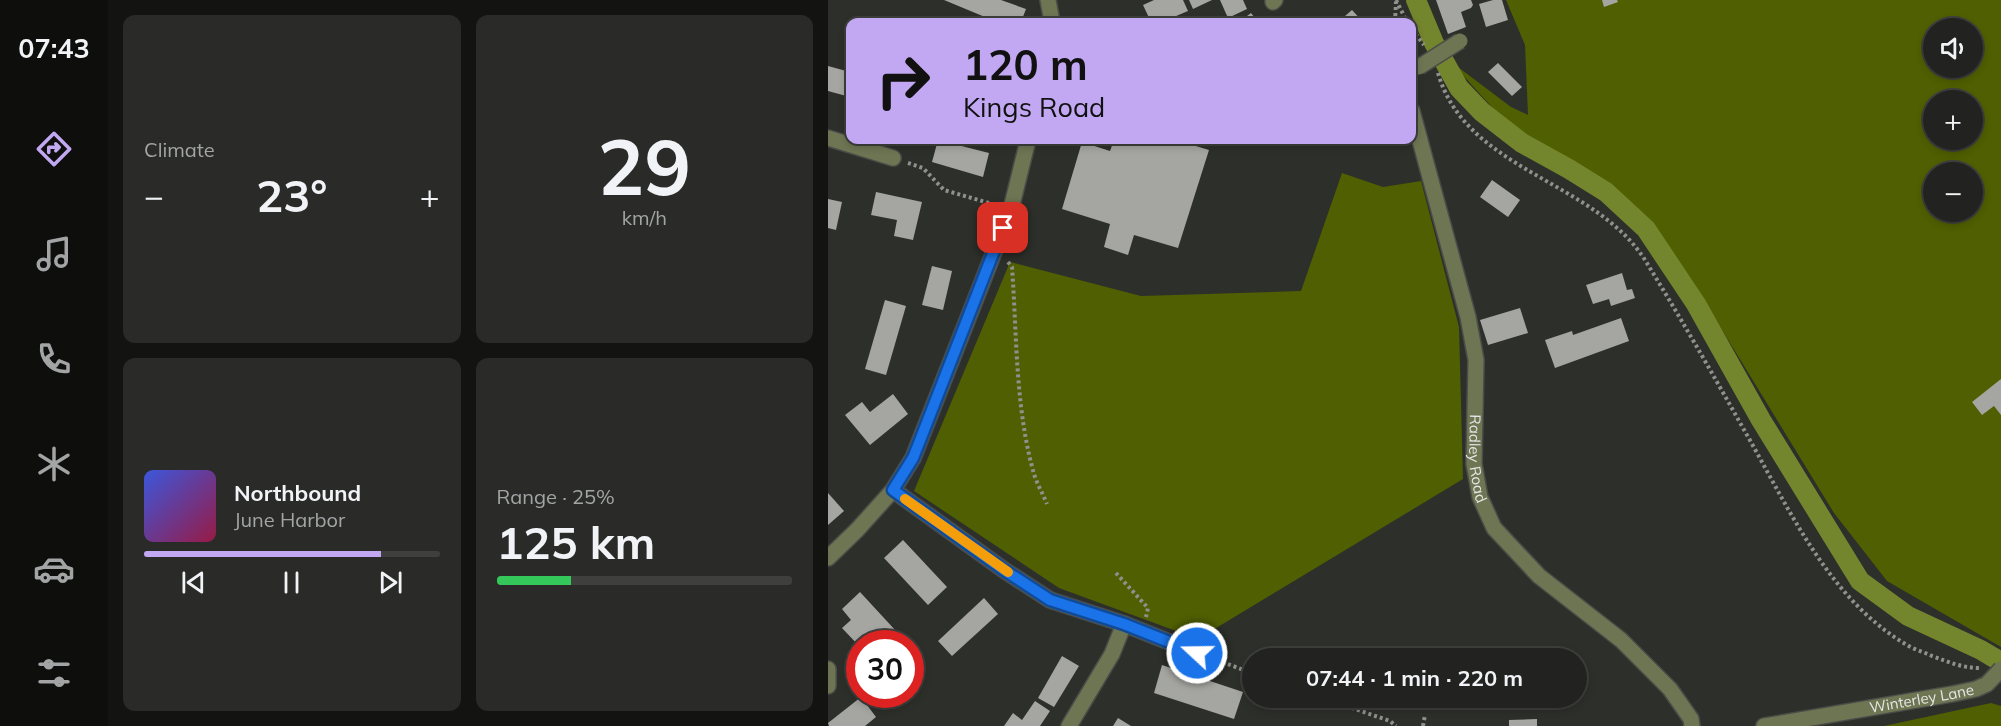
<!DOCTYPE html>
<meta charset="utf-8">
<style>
:root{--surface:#222320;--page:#2a2b29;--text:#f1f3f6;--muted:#a2a4a5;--line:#3f403e;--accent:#c2a8f2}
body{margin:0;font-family:Mulish,sans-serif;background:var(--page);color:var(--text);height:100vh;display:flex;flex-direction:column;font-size:22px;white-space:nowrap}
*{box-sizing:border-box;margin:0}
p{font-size:20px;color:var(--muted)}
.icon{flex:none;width:33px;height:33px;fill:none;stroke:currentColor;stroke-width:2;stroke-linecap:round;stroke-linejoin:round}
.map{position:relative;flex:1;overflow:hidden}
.drawer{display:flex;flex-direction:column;gap:15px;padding:15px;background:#131312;width:720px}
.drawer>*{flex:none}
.guide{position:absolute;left:18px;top:18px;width:570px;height:126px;border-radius:12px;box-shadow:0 3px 9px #0003,0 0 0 2px var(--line);background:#c2a8f2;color:#111;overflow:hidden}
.tools{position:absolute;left:1095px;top:18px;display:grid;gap:12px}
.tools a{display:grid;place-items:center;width:60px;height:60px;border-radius:50%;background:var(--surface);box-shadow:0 3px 9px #0003,0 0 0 2px var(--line);font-size:30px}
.speed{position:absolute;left:18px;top:630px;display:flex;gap:12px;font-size:30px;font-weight:700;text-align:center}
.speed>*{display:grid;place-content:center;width:78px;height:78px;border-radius:50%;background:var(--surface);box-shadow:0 3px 9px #0003,0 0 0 2px var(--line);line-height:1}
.speed .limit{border:9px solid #d22;background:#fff;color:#111}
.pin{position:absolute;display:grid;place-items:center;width:51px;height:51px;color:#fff;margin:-26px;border-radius:12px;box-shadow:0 3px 9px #0006}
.me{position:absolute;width:66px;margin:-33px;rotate:291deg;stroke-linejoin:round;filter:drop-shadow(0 0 4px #0008)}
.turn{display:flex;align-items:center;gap:21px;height:126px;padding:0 18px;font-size:27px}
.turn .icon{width:78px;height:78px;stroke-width:2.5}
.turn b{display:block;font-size:42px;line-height:51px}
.big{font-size:45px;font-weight:700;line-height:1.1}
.drawer .card{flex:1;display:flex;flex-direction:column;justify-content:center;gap:9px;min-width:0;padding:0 21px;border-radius:12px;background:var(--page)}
.drawer .dial{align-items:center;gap:0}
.dial b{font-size:78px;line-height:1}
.song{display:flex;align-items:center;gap:18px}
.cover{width:72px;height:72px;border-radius:9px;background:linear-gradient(135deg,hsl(230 70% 55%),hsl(340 70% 35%))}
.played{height:6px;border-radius:3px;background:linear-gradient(90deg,var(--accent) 80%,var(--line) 80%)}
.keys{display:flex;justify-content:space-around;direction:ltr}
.heat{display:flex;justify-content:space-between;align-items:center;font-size:33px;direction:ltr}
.charge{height:9px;border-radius:4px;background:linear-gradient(90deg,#34c759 25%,var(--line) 0)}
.drawer .tiles{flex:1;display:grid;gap:15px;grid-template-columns:repeat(2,1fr)}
.trip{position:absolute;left:414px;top:648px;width:345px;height:60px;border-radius:30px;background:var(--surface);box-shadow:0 3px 9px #0003,0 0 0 2px var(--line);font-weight:700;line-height:60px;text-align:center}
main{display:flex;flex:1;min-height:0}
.dock{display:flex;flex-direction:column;width:108px;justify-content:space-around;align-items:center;background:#0e0e0d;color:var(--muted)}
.dock .icon{width:42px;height:42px}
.dock .selected{color:var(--accent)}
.dock b{font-size:27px;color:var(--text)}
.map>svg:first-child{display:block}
</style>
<main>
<nav class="dock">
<b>07:43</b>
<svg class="icon selected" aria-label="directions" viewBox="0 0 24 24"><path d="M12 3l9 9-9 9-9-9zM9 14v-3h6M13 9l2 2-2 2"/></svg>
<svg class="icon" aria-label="music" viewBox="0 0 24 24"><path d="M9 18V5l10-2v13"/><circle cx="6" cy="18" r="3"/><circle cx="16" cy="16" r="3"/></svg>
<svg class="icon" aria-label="phone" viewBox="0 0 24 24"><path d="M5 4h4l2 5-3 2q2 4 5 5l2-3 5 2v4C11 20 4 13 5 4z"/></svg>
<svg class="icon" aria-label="climate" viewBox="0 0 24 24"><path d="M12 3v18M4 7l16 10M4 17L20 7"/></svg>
<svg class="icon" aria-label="car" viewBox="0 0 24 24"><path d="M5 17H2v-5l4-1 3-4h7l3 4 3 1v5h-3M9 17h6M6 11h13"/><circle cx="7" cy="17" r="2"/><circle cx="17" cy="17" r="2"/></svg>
<svg class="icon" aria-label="filters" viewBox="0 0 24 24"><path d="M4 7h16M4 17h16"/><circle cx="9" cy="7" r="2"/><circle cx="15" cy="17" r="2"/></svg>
</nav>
<section class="drawer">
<div class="tiles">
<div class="card"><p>Climate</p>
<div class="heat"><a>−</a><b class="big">23°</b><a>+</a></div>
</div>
<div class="card dial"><b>29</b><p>km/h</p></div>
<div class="card">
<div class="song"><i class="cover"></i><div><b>Northbound</b><p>June Harbor</p></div></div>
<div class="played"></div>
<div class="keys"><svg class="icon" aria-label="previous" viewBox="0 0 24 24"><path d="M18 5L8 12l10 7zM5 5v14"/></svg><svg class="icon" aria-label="pause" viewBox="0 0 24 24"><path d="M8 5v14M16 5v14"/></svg><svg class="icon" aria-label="next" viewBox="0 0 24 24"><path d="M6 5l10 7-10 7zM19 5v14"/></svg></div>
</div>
<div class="card"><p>Range · 25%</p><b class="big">125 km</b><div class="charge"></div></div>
</div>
</section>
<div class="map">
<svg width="1173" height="726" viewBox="0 0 1173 726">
<rect width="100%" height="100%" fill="#2d2f2a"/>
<g fill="#505f01" fill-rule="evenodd">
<path d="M 678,0 L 1173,0 L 1173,647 L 1059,581 L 1006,513 L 861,276 L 820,221 L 786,189 L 690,136 L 622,61 L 683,107 L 700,115 L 697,45 ZM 1106,28 L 1144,28 L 1144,68 L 1106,68 ZM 1106,100 L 1144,100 L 1144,140 L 1106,140 ZM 1106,172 L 1144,172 L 1144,212 L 1106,212 Z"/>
<path d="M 514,173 L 555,187 L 593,181 L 631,327 L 635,479 L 370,639 L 231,588 L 86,491 L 182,262 L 313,296 L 473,291 Z"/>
<path d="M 1163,703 L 1173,706 L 1173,726 L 1056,726 Z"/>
</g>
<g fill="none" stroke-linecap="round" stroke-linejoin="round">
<path stroke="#73852d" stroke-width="20" d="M 588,0 L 606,43 L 631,88 L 654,112 L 694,143 L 741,169 L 778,192 L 818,229 L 868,304 L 933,420 L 1032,581 L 1080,616 L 1153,650 L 1173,662"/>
</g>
<g fill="#a5a6a1">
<path d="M 116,0 L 173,0 L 198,9 L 193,22 L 169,22 Z"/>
<path d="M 326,0 L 355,0 L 360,11 L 334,22 L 323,22 L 315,5 Z"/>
<path d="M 361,0 L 384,0 L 365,9 Z"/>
<path d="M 392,0 L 415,0 L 419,9 L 400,18 Z"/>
<path d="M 608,0 L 643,0 L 645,5 L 643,8 L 633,12 L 638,27 L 620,34 Z"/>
<path d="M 665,0 L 674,0 L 680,20 L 658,27 L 651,4 Z"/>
<path d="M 774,0 L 789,0 L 790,2 L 776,7 Z"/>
<path d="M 524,10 L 535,22 L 510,22 Z"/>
<path d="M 423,13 L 430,22 L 411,22 Z"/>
<path d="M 670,63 L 694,87 L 684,96 L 660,72 Z"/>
<path d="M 0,66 L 22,72 L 22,97 L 0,91 Z"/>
<path d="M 74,140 L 96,140 L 95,145 Z"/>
<path d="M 110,140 L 161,153 L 155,177 L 104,162 Z"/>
<path d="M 286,140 L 348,140 L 381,150 L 350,248 L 306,235 L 300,255 L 276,247 L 282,224 L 234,209 L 254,142 L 282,151 Z"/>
<path d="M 664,180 L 692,200 L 680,217 L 652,197 Z"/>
<path d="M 48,192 L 94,202 L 85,240 L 66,236 L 69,220 L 43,215 Z"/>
<path d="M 0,199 L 14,202 L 8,230 L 0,228 Z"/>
<path d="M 104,266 L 124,271 L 115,310 L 94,305 Z"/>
<path d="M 794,273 L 799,290 L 804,289 L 807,298 L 783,306 L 781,299 L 765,304 L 758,285 Z"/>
<path d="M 57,300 L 78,306 L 58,375 L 37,369 Z"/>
<path d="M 692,308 L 700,333 L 660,345 L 652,320 Z"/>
<path d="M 793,318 L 801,341 L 727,368 L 717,340 L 744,331 L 745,335 Z"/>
<path d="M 1173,379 L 1173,415 L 1166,406 L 1154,415 L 1144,402 Z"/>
<path d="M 65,394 L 80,414 L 42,445 L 17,415 L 34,402 L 42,412 Z"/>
<path d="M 0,493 L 16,511 L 0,525 Z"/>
<path d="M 75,540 L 119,587 L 100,605 L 56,558 Z"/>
<path d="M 32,592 L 80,644 L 32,644 L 32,647 L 14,628 L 23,620 L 14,609 Z"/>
<path d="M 156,598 L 170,614 L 124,656 L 110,641 Z"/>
<path d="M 234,656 L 251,666 L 226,707 L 210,698 Z"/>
<path d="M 334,665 L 415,692 L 406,719 L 326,693 Z"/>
<path d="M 33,697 L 48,717 L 37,726 L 1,726 L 0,723 Z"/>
<path d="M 207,701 L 222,711 L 212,726 L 176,726 L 185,713 L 194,720 Z"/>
<path d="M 290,718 L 303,726 L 285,726 Z"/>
<path d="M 709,719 L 709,726 L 681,726 L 681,720 Z"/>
</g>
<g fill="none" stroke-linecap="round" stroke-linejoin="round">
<defs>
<g id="minor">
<path d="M 220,0 L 224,22"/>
<path d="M 445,2 L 447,0"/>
<path id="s1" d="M 584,111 L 640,317 L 648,360 L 646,464 L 652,497 L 666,528 L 711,576 L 793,640 L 842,689 L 863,719 L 864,726"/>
<path d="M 0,138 L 65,158"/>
<path d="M 65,490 L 176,570 L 222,600 L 296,624 L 369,653"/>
<path d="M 0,558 L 29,530 L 65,490 L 85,458 L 183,209 L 200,140"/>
<path d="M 0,669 L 0,686"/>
<path d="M 241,726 L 284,654 L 296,624"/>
<path id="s2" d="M 936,726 L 1124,694 L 1148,689 L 1159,684"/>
</g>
</defs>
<use href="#minor" stroke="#4b4c48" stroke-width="18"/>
<g stroke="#90908d" stroke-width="4" stroke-dasharray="3 3" stroke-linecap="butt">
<path d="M 568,0 L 579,22"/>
<path d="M 567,22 L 568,2"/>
<path d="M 584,29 L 596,45"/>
<path d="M 610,73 C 638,171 766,180 817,260 C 851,315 883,371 915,428 C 960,506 999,598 1079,645 C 1087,650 1096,652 1104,656 C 1121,662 1134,668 1152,668"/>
<path d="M 80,163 L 95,168 L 116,190 L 168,205"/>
<path d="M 180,262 L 184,267 C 189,336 187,407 206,474 C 209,484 215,494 219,504"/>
<path d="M 288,573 L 320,608 L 318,617"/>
<path d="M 383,658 L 424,673"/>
<path d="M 495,698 L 562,721 L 568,726"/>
<path d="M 595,726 L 597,715"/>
</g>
<use href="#minor" stroke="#6d7553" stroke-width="15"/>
<defs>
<g id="minor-bridge">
<path d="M 591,67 L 632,41"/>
<path d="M 1159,684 L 1173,669"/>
</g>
</defs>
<use href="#minor-bridge" stroke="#4b4c48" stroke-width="18" stroke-linecap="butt"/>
<use href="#minor-bridge" stroke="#6d7553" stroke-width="15"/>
</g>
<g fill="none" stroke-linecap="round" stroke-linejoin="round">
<defs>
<path id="route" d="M 175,228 L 91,443 L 85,458 L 65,490 L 176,570 L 222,600 L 296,624 L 369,653"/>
</defs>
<use href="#route" stroke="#114b97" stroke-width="15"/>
<use href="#route" stroke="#1a73e8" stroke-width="10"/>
<path stroke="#f59e0b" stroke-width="10" d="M 77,499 L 180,572"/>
</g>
<g text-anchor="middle" stroke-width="6" stroke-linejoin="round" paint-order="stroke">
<g font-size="15" fill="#e6e6e4" stroke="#242521">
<text dy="5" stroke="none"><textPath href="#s1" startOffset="356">Radley Road</textPath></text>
<text dy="5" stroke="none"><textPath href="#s2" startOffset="160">Winterley Lane</textPath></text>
</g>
</g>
</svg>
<div class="tools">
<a><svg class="icon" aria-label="sound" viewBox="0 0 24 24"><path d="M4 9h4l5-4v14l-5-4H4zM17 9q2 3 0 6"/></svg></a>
<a>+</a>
<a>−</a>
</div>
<div class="speed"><div class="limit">30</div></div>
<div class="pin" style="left:175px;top:228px;background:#d93025"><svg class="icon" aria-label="arrive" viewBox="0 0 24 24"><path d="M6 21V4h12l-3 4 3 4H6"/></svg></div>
<svg class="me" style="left:369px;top:653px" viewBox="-20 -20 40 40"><circle r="17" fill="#1a73e8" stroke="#fff" stroke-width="3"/><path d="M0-11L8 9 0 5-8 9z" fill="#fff"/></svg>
<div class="trip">07:44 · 1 min · 220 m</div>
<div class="guide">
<div class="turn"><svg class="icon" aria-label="right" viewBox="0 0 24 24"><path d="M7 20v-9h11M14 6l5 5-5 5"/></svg><div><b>120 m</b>Kings Road</div></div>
</div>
</div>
</main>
